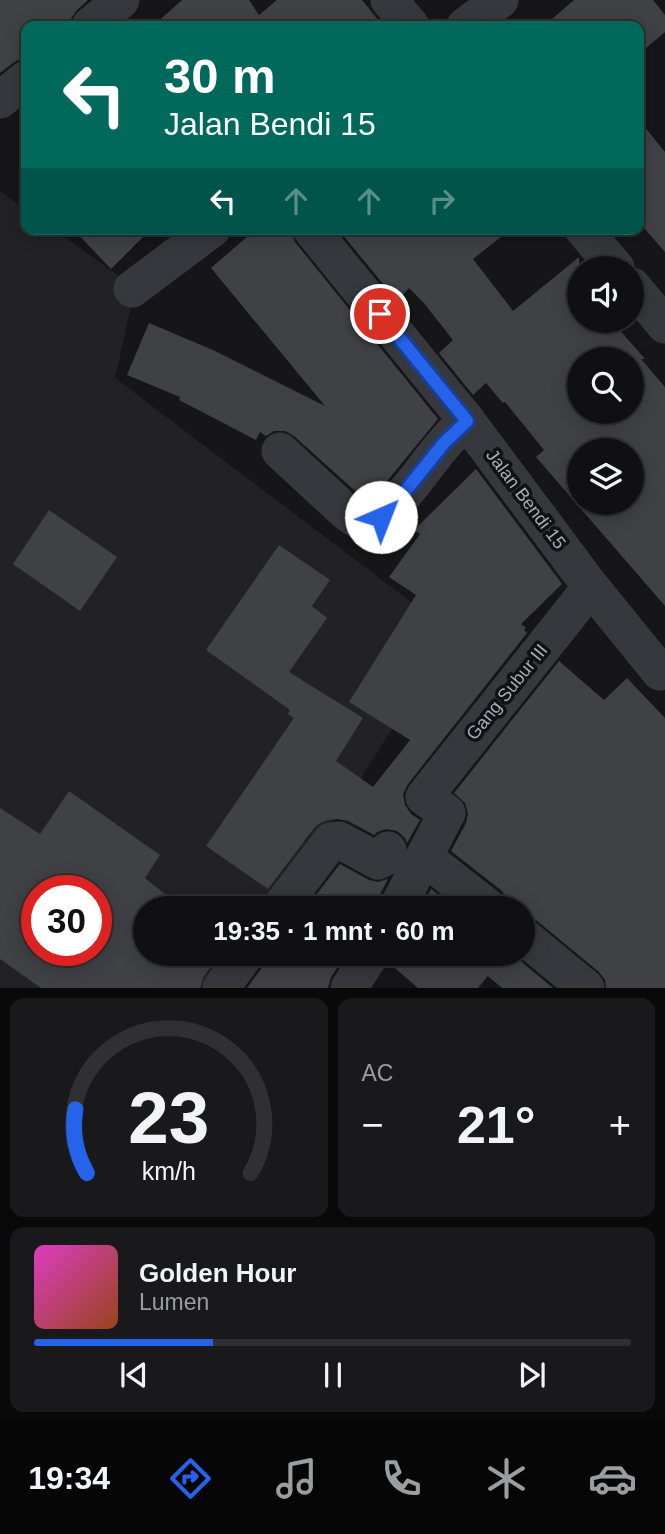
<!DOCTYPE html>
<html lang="id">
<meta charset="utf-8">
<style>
:root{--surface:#101012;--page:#19191b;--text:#f1f3f6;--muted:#9c9d9f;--line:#303032;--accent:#2563eb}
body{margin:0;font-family:Helvetica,sans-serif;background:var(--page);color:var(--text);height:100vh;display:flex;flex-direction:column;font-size:26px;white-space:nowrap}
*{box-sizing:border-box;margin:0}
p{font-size:23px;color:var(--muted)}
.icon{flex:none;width:38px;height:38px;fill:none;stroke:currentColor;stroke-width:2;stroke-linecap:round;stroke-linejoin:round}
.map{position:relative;height:988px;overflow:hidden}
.details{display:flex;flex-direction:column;gap:10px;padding:10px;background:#09090a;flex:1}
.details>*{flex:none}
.top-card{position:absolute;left:21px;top:21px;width:623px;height:214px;border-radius:14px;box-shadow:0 4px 18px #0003,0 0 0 2px var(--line);background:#00695c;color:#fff;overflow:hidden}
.controls{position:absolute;left:567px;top:256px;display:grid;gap:14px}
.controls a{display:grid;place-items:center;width:77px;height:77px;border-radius:50%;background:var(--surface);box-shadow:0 4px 18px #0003,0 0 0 2px var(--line);font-size:35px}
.speed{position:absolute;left:21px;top:875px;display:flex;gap:14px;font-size:35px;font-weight:700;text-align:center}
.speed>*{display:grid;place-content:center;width:91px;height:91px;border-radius:50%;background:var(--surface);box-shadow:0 4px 18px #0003,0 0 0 2px var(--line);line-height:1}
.speed .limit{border:10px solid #d22;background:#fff;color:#111}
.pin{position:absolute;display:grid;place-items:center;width:60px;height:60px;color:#fff;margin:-30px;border:4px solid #fff;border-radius:50%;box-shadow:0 2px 7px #0007}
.me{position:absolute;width:77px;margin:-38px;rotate:44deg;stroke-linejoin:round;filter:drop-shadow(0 0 5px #0008)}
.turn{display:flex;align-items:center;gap:24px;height:147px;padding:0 28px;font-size:32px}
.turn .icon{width:91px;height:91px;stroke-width:2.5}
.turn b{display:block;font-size:49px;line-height:60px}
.lanes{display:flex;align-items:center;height:66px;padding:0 28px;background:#0003;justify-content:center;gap:35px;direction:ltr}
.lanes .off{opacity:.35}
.big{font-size:52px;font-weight:600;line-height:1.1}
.details .widget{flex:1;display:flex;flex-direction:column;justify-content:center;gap:10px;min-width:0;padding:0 24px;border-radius:14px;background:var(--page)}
.details .dial{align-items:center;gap:0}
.dial svg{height:182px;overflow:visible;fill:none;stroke:var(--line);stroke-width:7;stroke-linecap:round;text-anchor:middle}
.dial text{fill:var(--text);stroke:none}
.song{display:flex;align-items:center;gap:21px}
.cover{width:84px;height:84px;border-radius:10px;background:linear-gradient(135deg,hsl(310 70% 55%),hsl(20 70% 35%))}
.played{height:7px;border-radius:4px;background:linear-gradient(90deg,var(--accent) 30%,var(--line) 30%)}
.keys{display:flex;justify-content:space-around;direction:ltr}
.heat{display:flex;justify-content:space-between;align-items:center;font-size:38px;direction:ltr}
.details .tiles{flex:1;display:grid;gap:10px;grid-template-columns:1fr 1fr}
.widget:last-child{grid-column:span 2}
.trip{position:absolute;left:133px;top:896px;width:402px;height:70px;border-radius:35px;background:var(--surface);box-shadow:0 4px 18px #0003,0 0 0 2px var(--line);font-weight:600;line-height:70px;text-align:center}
.menu{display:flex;height:112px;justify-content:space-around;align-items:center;background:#060607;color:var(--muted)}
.menu .icon{width:49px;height:49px}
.menu .current{color:var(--accent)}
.menu b{font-size:32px;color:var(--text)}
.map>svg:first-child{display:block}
</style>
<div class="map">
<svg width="665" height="988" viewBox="0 0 665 988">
<rect width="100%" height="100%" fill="#161618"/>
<path fill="#222225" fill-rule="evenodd" d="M 0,191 L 26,210 L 26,229 L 54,229 L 135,288 L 115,378 L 452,633 L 324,837 L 276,908 L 145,908 L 145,954 L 246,954 L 223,988 L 0,988 ZM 37,891 L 96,891 L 96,950 L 37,950 Z"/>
<g fill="#404145" fill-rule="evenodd">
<path d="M 0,0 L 88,0 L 77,10 L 70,20 L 63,26 L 26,26 L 26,55 L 13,63 L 0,73 Z"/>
<path d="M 182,0 L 249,0 L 259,15 L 277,0 L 362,0 L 383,26 L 153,26 Z"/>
<path d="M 574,0 L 653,0 L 665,15 L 665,32 L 639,54 L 639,26 L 544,26 Z"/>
<path d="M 639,120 L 665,152 L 665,252 L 639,222 Z"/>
<path d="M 73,229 L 151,229 L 111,269 Z"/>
<path d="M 256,229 L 290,229 L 295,242 L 438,419 L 383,486 L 368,500 L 354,490 L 294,436 L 285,431 L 274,431 L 266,436 L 260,432 L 256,440 L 179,400 L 180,397 L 127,375 L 149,323 L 213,350 L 325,406 L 211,268 Z"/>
<path d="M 338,229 L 511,229 L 473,259 L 513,311 L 579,257 L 579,320 L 611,320 L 645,359 L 641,359 L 665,387 L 665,606 L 536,457 L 544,450 L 505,402 L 503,403 L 486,383 L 473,395 L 439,353 L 453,340 L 423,302 L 409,288 L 397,301 ZM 579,359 L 632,359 L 632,411 L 579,411 ZM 579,450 L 632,450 L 632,502 L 579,502 Z"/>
<path d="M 476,469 L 562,584 L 521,624 L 526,628 L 524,630 L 527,633 L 408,784 L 403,794 L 405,805 L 411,814 L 420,820 L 407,843 L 405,838 L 397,831 L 386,829 L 377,832 L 374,835 L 348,821 L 337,819 L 328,820 L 320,823 L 314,828 L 268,889 L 206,846 L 294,718 L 288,714 L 290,710 L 206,650 L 279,545 L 330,580 L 312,606 L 327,618 L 289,672 L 363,718 L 336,761 L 373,787 L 410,740 L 349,702 L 416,595 L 389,577 L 420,534 L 414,530 Z"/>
<path d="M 49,510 L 117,557 L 80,611 L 13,564 Z"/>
<path d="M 559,661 L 604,700 L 627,678 L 665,718 L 665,988 L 606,988 L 605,980 L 599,972 L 536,920 L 523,916 L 523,908 L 510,908 L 508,900 L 502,891 L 451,851 L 466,823 L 468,814 L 465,803 L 454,793 Z"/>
<path d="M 69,791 L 160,855 L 145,878 L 182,908 L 145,908 L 145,954 L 220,954 L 204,976 L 200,988 L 41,988 L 0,959 L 0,808 L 40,834 ZM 37,891 L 96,891 L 96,950 L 37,950 Z"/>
<path d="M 340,864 L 369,880 L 378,882 L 388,879 L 378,898 L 376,908 L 306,908 Z"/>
<path d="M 431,889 L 455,908 L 421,908 Z"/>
<path d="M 267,954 L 346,954 L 331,977 L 328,988 L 247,988 L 263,966 Z"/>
<path d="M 392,954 L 512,954 L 553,988 L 502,988 L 488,976 L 478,988 L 418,988 L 389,963 Z"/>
</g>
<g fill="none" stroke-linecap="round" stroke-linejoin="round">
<g stroke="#37383d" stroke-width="37">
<path d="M 389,0 L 411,26"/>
<path d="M 90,26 L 121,0"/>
<path d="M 465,26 L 500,0"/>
<path d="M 0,100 L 26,79"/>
<path d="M 311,229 L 467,421 L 591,587 L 660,672"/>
<path d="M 583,229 L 616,268"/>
<path d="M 632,286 L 665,325"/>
<path d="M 132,289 L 212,229"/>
<path d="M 280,451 L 345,511 C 352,517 360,523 369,522 C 393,518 427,462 444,444 C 451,435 459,428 467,421"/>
<path d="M 424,857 L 489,908"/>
<path d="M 280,908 L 331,841 L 339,840 L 378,861 L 384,858 L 388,850"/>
<path d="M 397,908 L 447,813 L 424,797 L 591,587"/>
<path d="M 523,936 L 586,988"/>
<path d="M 221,988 L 246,954"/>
<path d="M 349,988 L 371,954"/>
</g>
</g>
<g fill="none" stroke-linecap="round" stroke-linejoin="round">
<defs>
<path id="route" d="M 380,314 L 467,421 L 444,443 L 394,505 L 381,517"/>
</defs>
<use href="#route" stroke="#184099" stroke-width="18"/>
<use href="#route" stroke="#2563eb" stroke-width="12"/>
</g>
<g text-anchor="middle" stroke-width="7" stroke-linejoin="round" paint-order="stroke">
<g font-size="18" fill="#a8adb8" stroke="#111113">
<text transform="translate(526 499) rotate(53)" y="6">Jalan Bendi 15</text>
<text transform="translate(507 692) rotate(-51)" y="6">Gang Subur III</text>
</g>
</g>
</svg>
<div class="controls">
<a><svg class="icon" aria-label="sound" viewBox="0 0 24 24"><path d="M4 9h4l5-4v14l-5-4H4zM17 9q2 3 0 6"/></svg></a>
<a><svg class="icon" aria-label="search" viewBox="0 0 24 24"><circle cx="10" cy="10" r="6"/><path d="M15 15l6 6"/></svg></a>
<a><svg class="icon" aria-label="layers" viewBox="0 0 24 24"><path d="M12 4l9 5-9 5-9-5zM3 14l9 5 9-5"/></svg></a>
</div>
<div class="speed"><div class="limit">30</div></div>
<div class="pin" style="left:380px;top:314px;background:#d93025"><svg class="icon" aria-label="arrive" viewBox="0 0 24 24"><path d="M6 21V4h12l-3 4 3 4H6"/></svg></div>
<svg class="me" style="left:381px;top:517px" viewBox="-20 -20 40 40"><circle r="19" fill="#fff"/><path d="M0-13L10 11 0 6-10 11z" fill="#2563eb"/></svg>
<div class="trip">19:35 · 1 mnt · 60 m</div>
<div class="top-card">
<div class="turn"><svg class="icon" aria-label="left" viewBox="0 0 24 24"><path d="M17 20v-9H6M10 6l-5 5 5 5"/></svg><div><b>30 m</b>Jalan Bendi 15</div></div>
<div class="lanes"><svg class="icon" aria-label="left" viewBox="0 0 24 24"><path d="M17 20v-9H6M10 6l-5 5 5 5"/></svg><svg class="icon off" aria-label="ahead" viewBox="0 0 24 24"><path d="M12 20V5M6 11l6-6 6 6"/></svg><svg class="icon off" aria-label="ahead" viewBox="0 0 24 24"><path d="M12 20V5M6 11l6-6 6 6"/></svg><svg class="icon off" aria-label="right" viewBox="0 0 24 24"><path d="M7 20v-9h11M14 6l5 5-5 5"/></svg></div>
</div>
</div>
<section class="details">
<div class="tiles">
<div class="widget dial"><svg viewBox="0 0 100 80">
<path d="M14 69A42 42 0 1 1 86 69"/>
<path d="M14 69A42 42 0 0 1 9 41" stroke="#2563eb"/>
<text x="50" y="56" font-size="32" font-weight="700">23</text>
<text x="50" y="72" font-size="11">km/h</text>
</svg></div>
<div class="widget"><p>AC</p>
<div class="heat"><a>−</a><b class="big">21°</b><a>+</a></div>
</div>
<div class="widget">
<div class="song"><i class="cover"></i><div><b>Golden Hour</b><p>Lumen</p></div></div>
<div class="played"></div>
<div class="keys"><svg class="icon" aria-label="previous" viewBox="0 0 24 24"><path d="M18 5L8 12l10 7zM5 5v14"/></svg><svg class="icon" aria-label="pause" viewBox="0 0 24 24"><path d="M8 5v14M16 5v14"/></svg><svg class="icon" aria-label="next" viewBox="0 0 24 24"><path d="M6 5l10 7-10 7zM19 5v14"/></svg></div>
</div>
</div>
</section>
<nav class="menu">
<b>19:34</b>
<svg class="icon current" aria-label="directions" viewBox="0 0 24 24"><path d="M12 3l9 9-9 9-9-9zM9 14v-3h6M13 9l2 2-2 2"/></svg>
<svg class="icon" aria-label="music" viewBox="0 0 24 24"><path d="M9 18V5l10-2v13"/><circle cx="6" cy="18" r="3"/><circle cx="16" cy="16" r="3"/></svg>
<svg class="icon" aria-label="phone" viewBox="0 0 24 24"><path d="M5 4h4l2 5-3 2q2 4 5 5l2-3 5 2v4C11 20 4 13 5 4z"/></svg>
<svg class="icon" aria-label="climate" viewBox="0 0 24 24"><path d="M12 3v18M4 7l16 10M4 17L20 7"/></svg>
<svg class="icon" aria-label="car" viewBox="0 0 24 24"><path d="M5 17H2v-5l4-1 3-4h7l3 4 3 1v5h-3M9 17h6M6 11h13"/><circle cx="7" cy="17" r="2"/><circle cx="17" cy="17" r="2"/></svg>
</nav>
